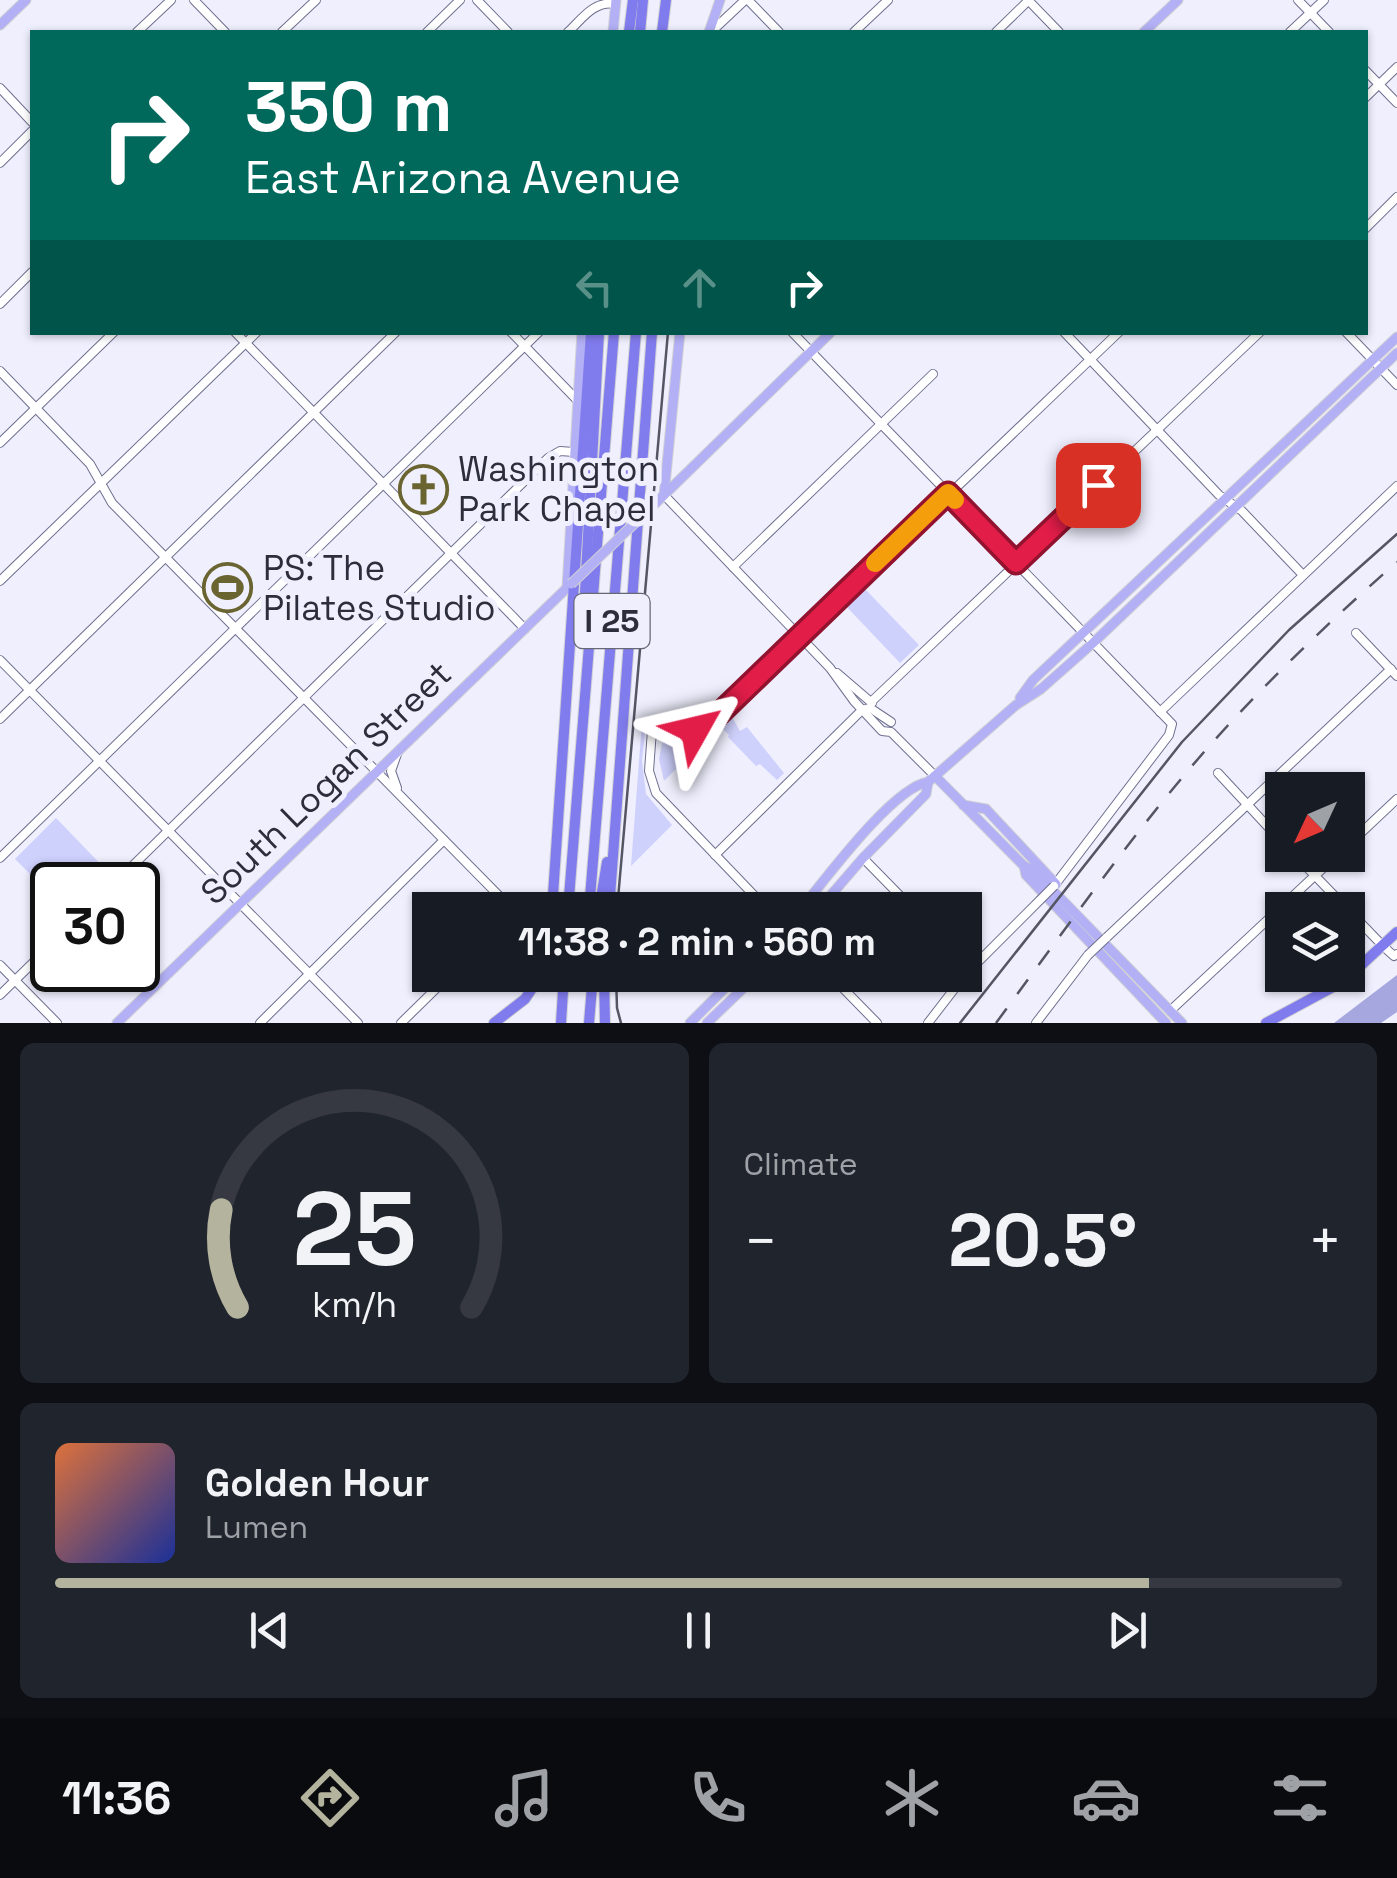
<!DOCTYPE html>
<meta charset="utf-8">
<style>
:root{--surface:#171b24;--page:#20242c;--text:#f1f3f6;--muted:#9ea1a6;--line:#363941;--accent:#b4b39d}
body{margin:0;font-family:"Space Grotesk",sans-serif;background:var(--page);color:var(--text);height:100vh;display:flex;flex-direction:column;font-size:38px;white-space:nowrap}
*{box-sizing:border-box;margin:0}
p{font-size:32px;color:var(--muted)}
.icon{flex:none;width:55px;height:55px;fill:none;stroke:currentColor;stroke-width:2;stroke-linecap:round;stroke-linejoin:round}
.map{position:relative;height:1023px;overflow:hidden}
.panel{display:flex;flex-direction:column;gap:20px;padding:20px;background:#0d0f14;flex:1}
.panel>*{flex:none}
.banner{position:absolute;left:30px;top:30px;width:1338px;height:305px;border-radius:0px;box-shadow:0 2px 8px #0004;background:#00695c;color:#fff;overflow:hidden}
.needle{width:65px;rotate:226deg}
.buttons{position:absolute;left:1265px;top:772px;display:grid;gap:20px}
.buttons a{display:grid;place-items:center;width:100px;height:100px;border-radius:0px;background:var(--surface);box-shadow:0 2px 8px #0004;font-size:50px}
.speed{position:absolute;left:30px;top:862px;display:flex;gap:20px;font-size:50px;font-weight:700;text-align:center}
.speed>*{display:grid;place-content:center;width:130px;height:130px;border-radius:50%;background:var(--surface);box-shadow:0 2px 8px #0004;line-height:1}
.speed .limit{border:5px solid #111;border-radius:15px;background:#fff;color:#111}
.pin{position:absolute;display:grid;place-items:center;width:85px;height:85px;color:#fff;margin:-42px;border-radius:20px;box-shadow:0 5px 15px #0006}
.me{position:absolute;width:110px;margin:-55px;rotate:53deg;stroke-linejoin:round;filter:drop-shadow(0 0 8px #0008)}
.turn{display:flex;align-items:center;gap:35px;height:210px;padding:0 50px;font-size:45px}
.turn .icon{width:130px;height:130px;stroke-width:2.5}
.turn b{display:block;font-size:70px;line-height:85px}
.lanes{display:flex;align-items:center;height:95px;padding:0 50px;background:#0003;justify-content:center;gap:50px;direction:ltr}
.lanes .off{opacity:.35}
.big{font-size:75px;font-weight:700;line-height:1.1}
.panel .card{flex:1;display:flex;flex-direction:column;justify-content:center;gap:15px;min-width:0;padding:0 35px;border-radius:15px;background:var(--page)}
.panel .dial{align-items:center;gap:0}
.dial svg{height:260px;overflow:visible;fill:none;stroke:var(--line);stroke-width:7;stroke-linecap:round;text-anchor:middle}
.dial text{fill:var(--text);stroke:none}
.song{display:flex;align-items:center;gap:30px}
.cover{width:120px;height:120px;border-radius:15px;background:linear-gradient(135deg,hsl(20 70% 55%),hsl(230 70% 35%))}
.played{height:10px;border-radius:5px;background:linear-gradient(90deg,var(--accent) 85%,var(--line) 85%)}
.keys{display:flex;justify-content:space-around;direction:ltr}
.heat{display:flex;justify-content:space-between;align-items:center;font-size:55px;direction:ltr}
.panel .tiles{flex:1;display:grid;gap:20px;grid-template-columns:1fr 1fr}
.card:last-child{grid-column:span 2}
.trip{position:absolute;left:412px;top:892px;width:570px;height:100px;border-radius:0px;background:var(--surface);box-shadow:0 2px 8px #0004;font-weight:700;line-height:100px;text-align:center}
.dock{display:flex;height:160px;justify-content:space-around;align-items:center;background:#090b0e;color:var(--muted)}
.dock .icon{width:70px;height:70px}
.dock .selected{color:var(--accent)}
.dock b{font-size:45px;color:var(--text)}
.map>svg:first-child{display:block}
</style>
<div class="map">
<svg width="1397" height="1023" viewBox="0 0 1397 1023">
<rect width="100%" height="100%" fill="#efeffe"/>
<g fill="#cfd1fd">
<path d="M 864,588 L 919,645 L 900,663 L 845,605 Z"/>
<path d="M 732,717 L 740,731 L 747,727 L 784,773 L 777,780 L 760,764 L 756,766 L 728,737 L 729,735 L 722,728 Z"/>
<path d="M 642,722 L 646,722 L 642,761 L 646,794 L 672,825 L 631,866 Z"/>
<path d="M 718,727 L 664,781 L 659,759 L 663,739 L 701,737 Z"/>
<path d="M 56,818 L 111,875 L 101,885 L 67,885 L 51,868 L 37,881 L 15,859 Z"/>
</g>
<path fill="#a5a7de" d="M 1397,975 L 1397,1012 L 1381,1023 L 1334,1023 Z"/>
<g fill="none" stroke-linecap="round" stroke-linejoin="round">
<defs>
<g id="minor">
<path d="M 194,0 L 225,32"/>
<path d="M 477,0 L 508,32"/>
<path d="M 748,0 L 779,32"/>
<path d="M 1028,0 L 1059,32"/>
<path d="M 1298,0 L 1329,32"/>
<path d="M 137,32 L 171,0"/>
<path d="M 282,32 L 316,0"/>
<path d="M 427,32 L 460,0"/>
<path d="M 568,32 C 582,19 594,0 616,4"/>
<path d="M 711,32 L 745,0"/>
<path d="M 854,32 L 888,0"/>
<path d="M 996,32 L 1029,0"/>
<path d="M 1290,32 L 1324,0"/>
<path d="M 1365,70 L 1397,103"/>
<path d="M 0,88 L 32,122"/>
<path d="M 1365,98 L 1397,67"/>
<path d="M 0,163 L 32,131"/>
<path d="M 1365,229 L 1397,197"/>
<path d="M 0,304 L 32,272"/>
<path d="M 235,332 L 525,629"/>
<path d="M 511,332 L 578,401"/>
<path d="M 792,332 L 1172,724 L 1169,735 L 1054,886"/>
<path d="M 1064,332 L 1219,495 L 1242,511 L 1302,574"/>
<path d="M 1346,332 L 1397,385"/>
<path d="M 0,371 L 90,464 L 112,503 L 513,910"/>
<path d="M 0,443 L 114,332"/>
<path d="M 664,495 L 830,668 L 854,701 L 882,731 L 891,732 L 935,776"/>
<path d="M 733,567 L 933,374"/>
<path d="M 0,581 L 257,332"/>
<path d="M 1356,633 L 1397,676"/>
<path d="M 0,660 L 358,1023"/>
<path d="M 837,673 L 872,703"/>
<path d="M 871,702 L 1260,332"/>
<path d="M 1160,712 L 1397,486"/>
<path d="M 0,719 L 396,332"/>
<path d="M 1218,773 L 1282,842"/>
<path d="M 397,788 L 391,771 L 397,754"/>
<path d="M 1348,845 L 1397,799"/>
<path d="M 715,855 L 862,710 L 870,708 L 891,722"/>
<path d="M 1295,855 L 1383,946 L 1394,956 L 1397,954"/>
<path d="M 0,858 L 539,332"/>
<path d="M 863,858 L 914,910"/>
<path d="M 113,885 L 548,458 L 560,451 L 574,452"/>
<path d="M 768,910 L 656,793 L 649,771 L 652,730 L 688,731 L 712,721 L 1119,332"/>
<path d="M 1106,938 L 1391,669"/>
<path d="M 0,965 L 57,1023"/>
<path d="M 830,975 L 877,1023"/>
<path d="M 965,975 L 1040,900"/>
<path d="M 0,995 L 52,944"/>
<path d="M 1170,1011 L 1337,855"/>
<path d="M 260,1023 L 444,840"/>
<path d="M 401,1023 L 450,975"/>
<path d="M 928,1023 L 965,975"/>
<path d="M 1036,1023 L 1088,955"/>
</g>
<g id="major">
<path d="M 0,25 L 26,0"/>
<path d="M 613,32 L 616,0"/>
<path d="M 709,32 L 720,0"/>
<path d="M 1144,32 L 1178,0"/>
<path d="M 664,495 L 680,332"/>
<path d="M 661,498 L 831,332"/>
<path d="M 567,588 L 582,332"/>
<path d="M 1020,698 L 1033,680 L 1397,337"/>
<path d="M 935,776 L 1024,866 L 1032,869 L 1182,1023"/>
<path d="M 963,805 L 986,809 L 1056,884"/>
<path d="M 1024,866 L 1026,875 L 1166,1023"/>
<path d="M 800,910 C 825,880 892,788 928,782 L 1016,705 L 1041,689 L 1093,643 L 1397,353"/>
<path d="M 818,910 L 863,858 L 926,794 L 928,782"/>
<path d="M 117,1023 L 571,584"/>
<path d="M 690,1023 L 738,975"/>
<path d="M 707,1023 L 757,975"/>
</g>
<g id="highway">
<path d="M 629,32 L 633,0"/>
<path d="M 640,32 L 643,0"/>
<path d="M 662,32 L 666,0"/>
<path d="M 590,605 L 585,592 L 599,332"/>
<path d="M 552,910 L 591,332"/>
<path d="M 568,910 L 614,332"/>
<path d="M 589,910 L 636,332"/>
<path d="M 599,910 L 607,862"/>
<path d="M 609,910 L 652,332"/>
<path d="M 604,975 L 605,1023"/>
<path d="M 494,1023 L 525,999 L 541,975"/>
<path d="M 561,1023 L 564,975"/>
<path d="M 589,1023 L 593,975"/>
<path d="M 1266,1023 L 1344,981 L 1397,932"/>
</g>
</defs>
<use href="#minor" stroke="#6f708f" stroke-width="10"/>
<use href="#major" stroke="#d1d1d4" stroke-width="11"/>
<use href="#highway" stroke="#d1d1d4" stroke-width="12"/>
<use href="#minor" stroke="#fff" stroke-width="8"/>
<use href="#major" stroke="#b3b0f5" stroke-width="9"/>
<use href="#highway" stroke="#817cee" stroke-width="10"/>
<g stroke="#555664" stroke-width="2.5">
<path d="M 617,910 L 668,332"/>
<path d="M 616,975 L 617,1008 L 621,1023"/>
<path d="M 960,1023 L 1182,742 L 1289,630 L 1397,534"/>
</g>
<path stroke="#555664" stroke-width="2.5" stroke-dasharray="18 18" stroke-linecap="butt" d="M 996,1023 C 1058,939 1119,853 1186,773 C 1250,697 1322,628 1397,562"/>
<defs>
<g id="minor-bridge">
<path d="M 1040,900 L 1054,886"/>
<path d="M 1088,955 L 1106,938"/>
</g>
<path id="major-bridge" d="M 571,584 L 661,498"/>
</defs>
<use href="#minor-bridge" stroke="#6f708f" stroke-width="10" stroke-linecap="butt"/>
<use href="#major-bridge" stroke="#d1d1d4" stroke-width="11" stroke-linecap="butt"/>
<use href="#minor-bridge" stroke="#fff" stroke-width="8"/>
<use href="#major-bridge" stroke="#b3b0f5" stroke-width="9"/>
</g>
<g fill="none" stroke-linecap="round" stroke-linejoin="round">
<defs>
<path id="route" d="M 695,730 L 717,716 L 948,493 L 1016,563 L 1098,485"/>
</defs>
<use href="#route" stroke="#92132f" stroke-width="25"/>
<use href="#route" stroke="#e11d48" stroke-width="18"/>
<path stroke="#f59e0b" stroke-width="18" d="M 875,563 L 948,493 L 955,500"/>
</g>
<defs>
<symbol id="church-ring" viewBox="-11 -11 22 22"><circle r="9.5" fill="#efeffe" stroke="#6a6430" stroke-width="1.5"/><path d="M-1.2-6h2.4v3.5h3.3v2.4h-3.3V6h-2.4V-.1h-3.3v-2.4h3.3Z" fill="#6a6430"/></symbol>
<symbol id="stadium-ring" viewBox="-11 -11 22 22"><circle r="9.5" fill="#efeffe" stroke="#6a6430" stroke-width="1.5"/><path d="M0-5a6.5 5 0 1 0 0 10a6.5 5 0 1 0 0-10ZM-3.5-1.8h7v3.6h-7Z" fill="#6a6430"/></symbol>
</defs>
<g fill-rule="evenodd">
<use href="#church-ring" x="396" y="462" width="55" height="55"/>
<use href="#stadium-ring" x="200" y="560" width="55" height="55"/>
</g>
<g text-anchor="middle" stroke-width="10" stroke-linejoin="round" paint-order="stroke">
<rect fill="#efeffe" stroke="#676876" stroke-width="2.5" x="574.5" y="594" width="75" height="54" rx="8"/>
<g font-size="32" font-weight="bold" fill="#2d2e3c">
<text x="612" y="632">I 25</text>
</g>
<g font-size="35" fill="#2d2e3c" stroke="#efeffe" text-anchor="start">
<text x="458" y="481">Washington<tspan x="458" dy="40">Park Chapel</tspan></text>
<text x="263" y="580">PS: The<tspan x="263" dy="40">Pilates Studio</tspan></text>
</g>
<g font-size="35" fill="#2d2e3c" stroke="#efeffe">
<text transform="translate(326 783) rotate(-44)" y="12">South Logan Street</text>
</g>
</g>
</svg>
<div class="buttons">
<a><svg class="needle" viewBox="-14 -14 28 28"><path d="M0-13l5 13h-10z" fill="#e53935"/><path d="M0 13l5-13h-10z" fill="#9ea1a6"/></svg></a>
<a><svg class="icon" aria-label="layers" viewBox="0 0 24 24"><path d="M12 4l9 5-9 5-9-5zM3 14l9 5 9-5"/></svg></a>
</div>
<div class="speed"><div class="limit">30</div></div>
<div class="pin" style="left:1098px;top:485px;background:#d93025"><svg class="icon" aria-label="arrive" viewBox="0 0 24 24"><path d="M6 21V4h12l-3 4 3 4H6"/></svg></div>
<svg class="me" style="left:695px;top:730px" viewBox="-20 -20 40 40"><path d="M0-17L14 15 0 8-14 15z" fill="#e11d48" stroke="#fff" stroke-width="4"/></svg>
<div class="trip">11:38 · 2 min · 560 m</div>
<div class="banner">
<div class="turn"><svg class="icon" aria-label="right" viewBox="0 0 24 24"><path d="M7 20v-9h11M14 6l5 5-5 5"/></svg><div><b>350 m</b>East Arizona Avenue</div></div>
<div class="lanes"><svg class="icon off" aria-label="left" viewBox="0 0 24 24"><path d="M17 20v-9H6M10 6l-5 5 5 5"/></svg><svg class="icon off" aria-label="ahead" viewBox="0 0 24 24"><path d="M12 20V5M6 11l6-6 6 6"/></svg><svg class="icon" aria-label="right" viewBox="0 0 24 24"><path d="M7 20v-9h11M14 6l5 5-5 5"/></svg></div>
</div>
</div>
<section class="panel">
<div class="tiles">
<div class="card dial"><svg viewBox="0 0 100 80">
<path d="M14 69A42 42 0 1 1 86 69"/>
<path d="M14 69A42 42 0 0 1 9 39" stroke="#b4b39d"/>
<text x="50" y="56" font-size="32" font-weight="700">25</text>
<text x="50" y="72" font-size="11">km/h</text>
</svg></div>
<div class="card"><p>Climate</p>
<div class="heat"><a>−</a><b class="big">20.5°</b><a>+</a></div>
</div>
<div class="card">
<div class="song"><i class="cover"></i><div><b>Golden Hour</b><p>Lumen</p></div></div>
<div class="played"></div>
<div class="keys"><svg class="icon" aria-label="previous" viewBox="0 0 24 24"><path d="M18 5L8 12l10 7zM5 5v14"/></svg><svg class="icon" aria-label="pause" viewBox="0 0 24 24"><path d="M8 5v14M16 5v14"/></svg><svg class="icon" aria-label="next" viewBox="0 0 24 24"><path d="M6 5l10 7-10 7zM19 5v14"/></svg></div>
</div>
</div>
</section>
<nav class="dock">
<b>11:36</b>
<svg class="icon selected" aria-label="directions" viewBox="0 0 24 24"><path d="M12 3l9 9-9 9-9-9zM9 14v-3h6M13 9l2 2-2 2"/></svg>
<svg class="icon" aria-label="music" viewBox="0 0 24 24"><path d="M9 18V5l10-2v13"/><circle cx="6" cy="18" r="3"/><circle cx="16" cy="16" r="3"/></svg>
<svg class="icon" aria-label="phone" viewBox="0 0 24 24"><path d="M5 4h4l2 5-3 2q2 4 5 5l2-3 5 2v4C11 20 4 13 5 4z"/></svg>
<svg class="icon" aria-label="climate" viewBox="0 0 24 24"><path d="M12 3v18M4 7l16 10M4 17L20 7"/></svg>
<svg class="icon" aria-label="car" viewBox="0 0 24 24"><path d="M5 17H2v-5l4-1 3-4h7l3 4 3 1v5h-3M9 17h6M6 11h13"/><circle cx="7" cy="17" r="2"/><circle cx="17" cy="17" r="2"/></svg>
<svg class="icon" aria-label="filters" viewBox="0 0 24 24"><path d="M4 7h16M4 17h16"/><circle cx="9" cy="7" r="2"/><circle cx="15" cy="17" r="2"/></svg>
</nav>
